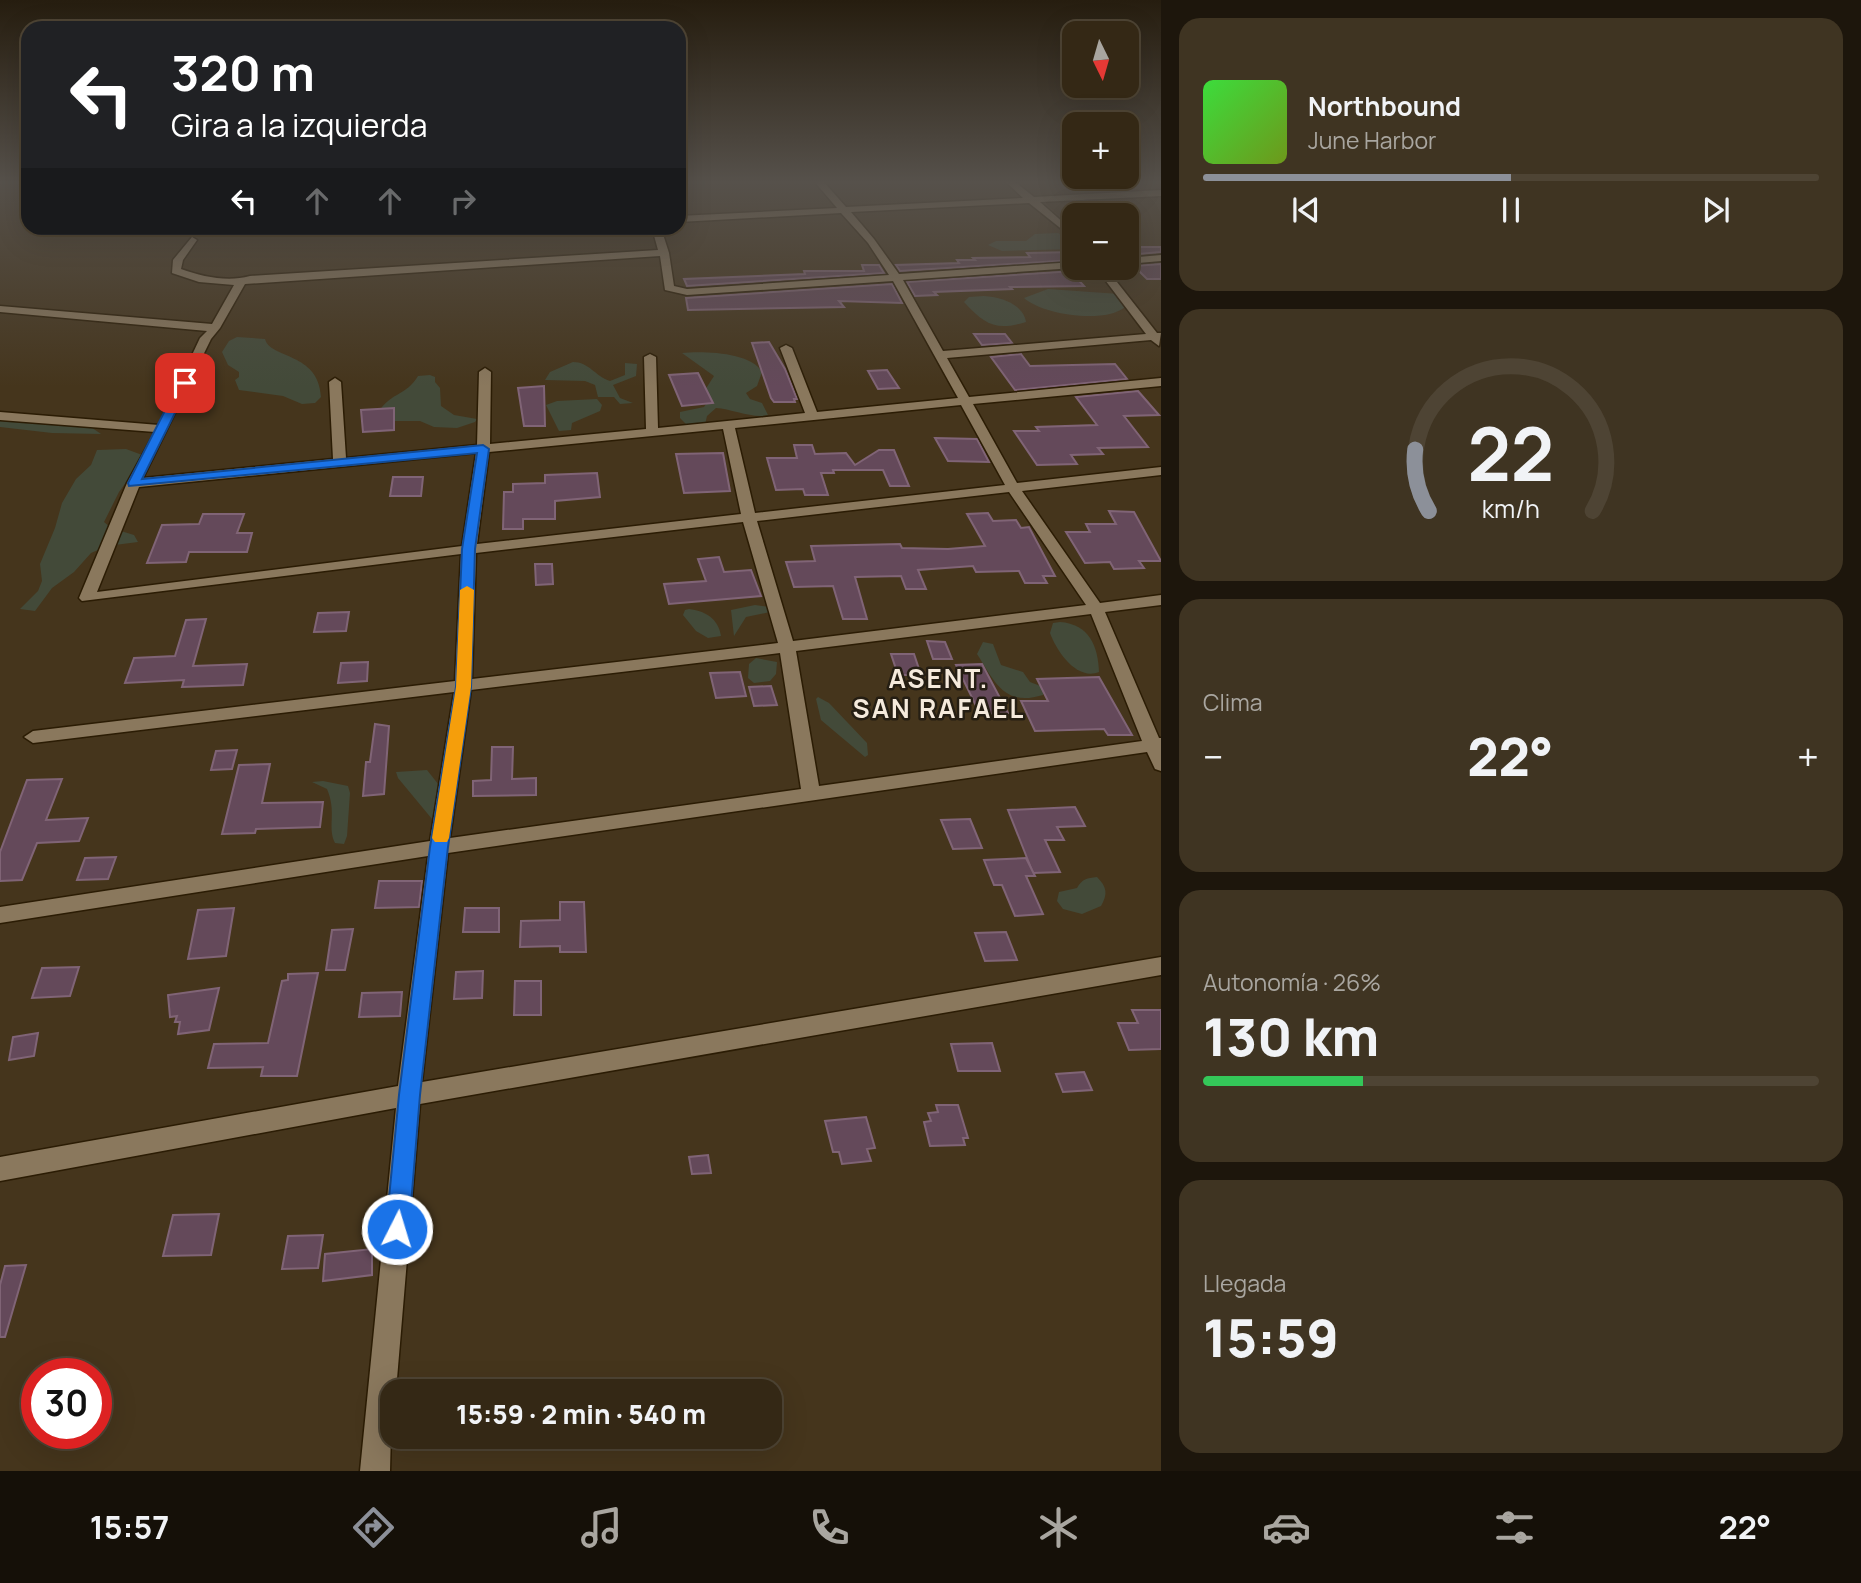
<!DOCTYPE html>
<html lang="es">
<meta charset="utf-8">
<style>
:root{--surface:#342815;--page:#3f3422;--text:#f1f3f6;--muted:#a9a6a0;--line:#4e4434;--accent:#8c9099}
body{margin:0;font-family:Manrope,sans-serif;background:var(--page);color:var(--text);height:100vh;display:flex;flex-direction:column;font-size:26px;white-space:nowrap}
*{box-sizing:border-box;margin:0}
p{font-size:23px;color:var(--muted)}
.icon{flex:none;width:38px;height:38px;fill:none;stroke:currentColor;stroke-width:2;stroke-linecap:round;stroke-linejoin:round}
.map{position:relative;flex:1;overflow:hidden}
.details{display:flex;flex-direction:column;gap:18px;padding:18px;background:#1d160c;width:700px}
.details>*{flex:none}
.guide{position:absolute;left:21px;top:21px;width:665px;height:214px;border-radius:21px;box-shadow:0 7px 28px #0002,0 0 0 2px var(--line);background:#202124;color:#fff;overflow:hidden}
.needle{width:46px;rotate:175deg}
.fabs{position:absolute;left:1062px;top:21px;display:grid;gap:14px}
.fabs a{display:grid;place-items:center;width:77px;height:77px;border-radius:14px;background:var(--surface);box-shadow:0 7px 28px #0002,0 0 0 2px var(--line);font-size:35px}
.speed{position:absolute;left:21px;top:1358px;display:flex;gap:14px;font-size:35px;font-weight:700;text-align:center}
.speed>*{display:grid;place-content:center;width:91px;height:91px;border-radius:50%;background:var(--surface);box-shadow:0 7px 28px #0002,0 0 0 2px var(--line);line-height:1}
.speed .limit{border:10px solid #d22;background:#fff;color:#111}
.pin{position:absolute;display:grid;place-items:center;width:60px;height:60px;color:#fff;margin:-30px;border-radius:14px;box-shadow:0 4px 10px #0006}
.me{position:absolute;width:77px;margin:-38px;rotate:5deg;stroke-linejoin:round;filter:drop-shadow(0 0 5px #0008)}
.turn{display:flex;align-items:center;gap:24px;height:147px;padding:0 35px;font-size:32px}
.turn .icon{width:91px;height:91px;stroke-width:2.5}
.turn b{display:block;font-size:49px;line-height:60px}
.lanes{display:flex;align-items:center;height:66px;padding:0 35px;background:#0003;justify-content:center;gap:35px;direction:ltr}
.lanes .off{opacity:.35}
.big{font-size:52px;font-weight:800;line-height:1.1}
.details .tile{flex:1;display:flex;flex-direction:column;justify-content:center;gap:10px;min-width:0;padding:0 24px;border-radius:21px;background:var(--page)}
.details .dial{align-items:center;gap:0}
.dial svg{height:182px;overflow:visible;fill:none;stroke:var(--line);stroke-width:7;stroke-linecap:round;text-anchor:middle}
.dial text{fill:var(--text);stroke:none}
.song{display:flex;align-items:center;gap:21px}
.cover{width:84px;height:84px;border-radius:10px;background:linear-gradient(135deg,hsl(120 70% 55%),hsl(80 70% 35%))}
.played{height:7px;border-radius:4px;background:linear-gradient(90deg,var(--accent) 50%,var(--line) 50%)}
.keys{display:flex;justify-content:space-around;direction:ltr}
.heat{display:flex;justify-content:space-between;align-items:center;font-size:38px;direction:ltr}
.charge{height:10px;border-radius:5px;background:linear-gradient(90deg,#34c759 26%,var(--line) 0)}
.trip{position:absolute;left:380px;top:1379px;width:402px;height:70px;border-radius:21px;background:var(--surface);box-shadow:0 7px 28px #0002,0 0 0 2px var(--line);font-weight:800;line-height:70px;text-align:center}
.menu{display:flex;height:112px;justify-content:space-around;align-items:center;background:#151008;color:var(--muted)}
.menu .icon{width:49px;height:49px}
.menu .current{color:var(--accent)}
.menu b{font-size:32px;color:var(--text)}
main{display:flex;flex:1;min-height:0}
.map>svg:first-child{display:block}
</style>
<main>
<div class="map">
<svg width="1161" height="1471" viewBox="0 0 1161 1471">
<rect width="100%" height="100%" fill="#45351c"/>
<g fill="#434a39">
<path d="M 1058,233 L 1072,241 L 1074,249 L 1002,251 L 988,245 L 996,241 L 1026,241 L 1035,234 Z"/>
<path d="M 1048,289 L 1119,294 L 1124,298 L 1125,307 C 1105,324 1043,315 1024,298 Z"/>
<path d="M 984,296 C 1001,297 1023,304 1026,322 C 996,331 985,325 964,302 L 969,297 Z"/>
<path d="M 237,337 L 265,339 C 270,359 319,352 321,397 L 315,403 L 302,404 L 283,396 L 239,390 L 235,380 L 239,377 L 239,372 L 228,365 L 222,352 L 229,341 Z"/>
<path d="M 682,353 C 703,351 751,352 762,372 L 757,386 L 746,393 L 750,399 L 762,403 L 768,415 C 754,419 732,409 716,408 L 707,416 L 705,425 L 686,424 L 680,418 L 680,412 L 704,407 L 708,401 L 705,390 L 714,376 Z"/>
<path d="M 573,362 C 589,362 595,376 610,381 L 625,375 L 625,363 L 637,364 L 636,376 L 613,385 L 620,398 L 633,403 L 620,404 L 614,397 L 598,397 L 595,385 L 585,381 L 545,380 L 550,372 Z"/>
<path d="M 430,375 L 435,377 L 435,382 L 440,388 L 441,406 L 454,415 L 477,419 L 475,422 L 457,428 L 434,427 L 420,421 L 390,421 L 380,410 C 392,392 406,396 418,376 Z"/>
<path d="M 597,399 L 602,405 L 600,411 L 572,423 L 571,430 L 559,431 L 546,405 L 557,401 Z"/>
<path d="M 0,417 L 88,425 L 101,434 L 52,433 L 0,427 Z"/>
<path d="M 126,449 L 145,456 L 119,492 L 104,522 L 111,528 L 134,535 L 138,542 L 107,546 L 91,553 L 74,572 L 52,588 L 35,611 L 20,609 L 38,591 L 42,581 L 40,564 L 55,528 L 62,503 L 76,479 L 91,465 L 97,450 Z"/>
<path d="M 755,605 L 770,607 L 770,612 L 746,617 L 734,636 L 731,610 Z"/>
<path d="M 689,609 C 705,611 718,618 721,636 L 708,638 L 696,631 L 683,615 L 685,610 Z"/>
<path d="M 1060,622 C 1089,624 1098,646 1099,672 C 1077,681 1057,652 1050,633 L 1053,623 Z"/>
<path d="M 983,642 L 993,644 L 1001,665 L 1023,672 L 1030,682 L 1043,687 L 1043,695 C 1004,707 995,682 977,654 Z"/>
<path d="M 756,658 L 777,662 L 776,674 L 770,681 L 754,683 L 748,678 L 749,664 Z"/>
<path d="M 818,697 L 829,703 L 867,743 L 868,755 L 865,757 L 821,720 L 816,699 Z"/>
<path d="M 427,770 L 446,794 L 432,819 L 398,778 L 396,772 Z"/>
<path d="M 323,781 L 348,786 L 350,793 L 347,836 L 344,844 L 335,843 C 327,827 337,812 327,789 L 312,782 Z"/>
<path d="M 1097,877 C 1107,887 1108,894 1101,906 L 1082,914 L 1063,909 L 1057,901 L 1059,892 L 1077,888 C 1082,879 1087,878 1097,877 Z"/>
</g>
<g fill="#64495a" stroke="#806476" stroke-width="2">
<path d="M 1127,247 L 1161,247 L 1161,252 L 1127,255 Z"/>
<path d="M 1074,252 L 1074,260 L 900,271 L 896,265 L 959,263 L 957,260 L 975,260 L 973,258 L 1030,257 L 1027,253 Z"/>
<path d="M 1161,264 L 1161,279 L 1147,279 L 1134,266 Z"/>
<path d="M 862,265 L 879,265 L 884,273 L 687,286 L 684,279 L 805,274 L 804,271 L 864,271 Z"/>
<path d="M 1074,271 L 1074,275 L 1084,286 L 1010,287 L 1012,289 L 934,292 L 937,295 L 915,296 L 907,282 Z"/>
<path d="M 892,284 L 902,303 L 839,301 L 844,307 L 688,310 L 686,298 Z"/>
<path d="M 974,334 L 1005,334 L 1012,343 L 982,345 Z"/>
<path d="M 769,342 L 785,369 L 797,399 L 794,399 L 795,402 L 774,402 L 771,398 L 752,343 Z"/>
<path d="M 1021,354 L 1030,366 L 1115,364 L 1127,379 L 1015,390 L 991,357 Z"/>
<path d="M 887,370 L 899,388 L 878,389 L 868,371 Z"/>
<path d="M 698,373 L 713,403 L 682,406 L 669,375 Z"/>
<path d="M 544,386 L 545,426 L 524,426 L 518,388 Z"/>
<path d="M 1138,391 L 1159,415 L 1124,416 L 1148,447 L 1098,448 L 1103,454 L 1071,455 L 1077,464 L 1037,465 L 1014,431 L 1039,431 L 1036,427 L 1097,425 L 1076,397 Z"/>
<path d="M 394,408 L 394,430 L 363,432 L 361,410 Z"/>
<path d="M 935,438 L 977,439 L 989,462 L 948,461 Z"/>
<path d="M 794,445 L 812,445 L 815,454 L 846,453 L 855,465 L 879,450 L 894,450 L 909,486 L 890,486 L 883,470 L 833,470 L 834,473 L 821,473 L 828,495 L 805,495 L 803,489 L 776,490 L 767,458 L 797,458 Z"/>
<path d="M 723,453 L 730,491 L 684,493 L 676,454 Z"/>
<path d="M 597,473 L 600,497 L 555,501 L 555,519 L 523,519 L 523,529 L 503,529 L 504,492 L 513,492 L 513,484 L 545,483 L 545,475 Z"/>
<path d="M 393,477 L 423,477 L 421,496 L 390,496 Z"/>
<path d="M 1109,511 L 1134,512 L 1161,561 L 1139,561 L 1144,568 L 1114,569 L 1110,562 L 1085,563 L 1066,532 L 1090,532 L 1086,524 L 1116,524 Z"/>
<path d="M 988,513 L 993,521 L 1016,520 L 1021,528 L 1029,527 L 1055,576 L 1043,576 L 1047,583 L 1025,583 L 1019,571 L 976,572 L 973,566 L 918,570 L 926,589 L 906,589 L 901,576 L 855,577 L 867,619 L 843,619 L 833,586 L 794,587 L 786,562 L 815,561 L 811,546 L 900,544 L 902,548 L 948,549 L 985,546 L 967,514 Z"/>
<path d="M 203,514 L 244,514 L 237,533 L 252,533 L 247,552 L 189,552 L 186,562 L 147,563 L 162,525 L 199,524 Z"/>
<path d="M 719,557 L 724,572 L 751,570 L 761,596 L 669,604 L 664,584 L 706,581 L 698,559 Z"/>
<path d="M 535,564 L 552,564 L 553,584 L 536,585 Z"/>
<path d="M 349,612 L 346,631 L 314,632 L 318,613 Z"/>
<path d="M 206,619 L 193,666 L 247,664 L 243,685 L 182,687 L 184,680 L 125,683 L 134,658 L 175,656 L 186,620 Z"/>
<path d="M 927,641 L 945,642 L 952,659 L 933,659 Z"/>
<path d="M 891,654 L 914,654 L 921,675 L 898,675 Z"/>
<path d="M 368,662 L 367,681 L 338,683 L 341,663 Z"/>
<path d="M 982,664 L 1008,713 L 980,714 L 956,665 Z"/>
<path d="M 740,672 L 746,696 L 716,698 L 710,673 Z"/>
<path d="M 1099,677 L 1132,735 L 1108,735 L 1104,729 L 1035,731 L 1021,701 L 1048,701 L 1037,679 Z"/>
<path d="M 771,686 L 777,705 L 754,706 L 749,687 Z"/>
<path d="M 375,724 L 389,726 L 384,794 L 363,796 L 366,762 L 370,762 Z"/>
<path d="M 492,747 L 513,747 L 512,779 L 536,778 L 536,795 L 473,796 L 473,781 L 491,780 Z"/>
<path d="M 237,750 L 232,769 L 211,770 L 216,751 Z"/>
<path d="M 270,764 L 262,803 L 323,802 L 320,827 L 256,829 L 255,833 L 222,834 L 239,765 Z"/>
<path d="M 62,779 L 46,820 L 88,818 L 79,841 L 37,843 L 22,880 L 0,881 L 0,852 L 27,780 Z"/>
<path d="M 1075,807 L 1085,826 L 1057,827 L 1064,840 L 1045,840 L 1060,872 L 1033,873 L 1008,810 Z"/>
<path d="M 970,819 L 982,848 L 953,849 L 941,820 Z"/>
<path d="M 116,857 L 108,879 L 77,880 L 85,858 Z"/>
<path d="M 1026,858 L 1035,876 L 1026,876 L 1043,914 L 1015,916 L 1002,885 L 994,885 L 984,860 Z"/>
<path d="M 379,881 L 422,881 L 419,907 L 375,908 Z"/>
<path d="M 560,902 L 584,902 L 586,952 L 560,952 L 560,946 L 520,947 L 521,921 L 560,920 Z"/>
<path d="M 234,908 L 226,956 L 188,959 L 198,910 Z"/>
<path d="M 465,908 L 499,908 L 499,932 L 463,932 Z"/>
<path d="M 353,929 L 345,970 L 326,970 L 332,930 Z"/>
<path d="M 1006,932 L 1017,960 L 985,961 L 975,933 Z"/>
<path d="M 79,967 L 70,996 L 32,998 L 42,968 Z"/>
<path d="M 483,971 L 482,998 L 454,999 L 456,972 Z"/>
<path d="M 318,973 L 297,1076 L 261,1076 L 263,1067 L 208,1068 L 214,1044 L 268,1043 L 282,981 L 288,980 L 288,974 Z"/>
<path d="M 515,981 L 541,981 L 541,1015 L 514,1015 Z"/>
<path d="M 219,988 L 209,1030 L 178,1034 L 180,1022 L 175,1022 L 177,1016 L 170,1017 L 168,995 Z"/>
<path d="M 402,992 L 400,1016 L 359,1017 L 362,993 Z"/>
<path d="M 1132,1010 L 1161,1010 L 1161,1049 L 1129,1050 L 1118,1023 L 1138,1023 Z"/>
<path d="M 38,1033 L 34,1056 L 9,1060 L 13,1037 Z"/>
<path d="M 992,1043 L 1000,1071 L 958,1071 L 951,1044 Z"/>
<path d="M 1084,1072 L 1092,1090 L 1063,1092 L 1056,1074 Z"/>
<path d="M 936,1105 L 958,1105 L 968,1138 L 963,1138 L 965,1145 L 930,1146 L 924,1122 L 931,1121 L 928,1113 L 938,1112 Z"/>
<path d="M 866,1117 L 875,1148 L 867,1149 L 871,1161 L 842,1164 L 839,1152 L 833,1152 L 825,1121 Z"/>
<path d="M 708,1155 L 711,1173 L 692,1174 L 689,1157 Z"/>
<path d="M 219,1214 L 211,1255 L 163,1256 L 173,1215 Z"/>
<path d="M 323,1235 L 318,1268 L 282,1269 L 288,1236 Z"/>
<path d="M 372,1249 L 372,1275 L 323,1281 L 325,1254 Z"/>
<path d="M 26,1265 L 5,1337 L 0,1337 L 0,1285 L 5,1266 Z"/>
</g>
<g fill="none" stroke-linecap="round" stroke-linejoin="round">
<defs>
<g id="minor">
<path d="M 814,181 L 823,181 L 846,207 L 1023,198 L 1005,181 L 1014,181 L 1034,197 L 1161,190 L 1161,196 L 1040,202 L 1074,232 L 1074,239 L 1029,203 L 851,212 L 874,239 L 899,274 L 1074,262 L 1074,268 L 903,280 L 943,351 L 1146,334 L 1096,268 L 1106,268 L 1157,333 L 1161,333 L 1159,346 L 1151,340 L 947,358 L 969,397 L 1161,378 L 1161,386 L 973,404 L 1017,483 L 1161,467 L 1161,475 L 1022,491 L 1100,603 L 1161,595 L 1161,605 L 1105,612 L 1159,738 L 1161,738 L 1161,771 L 1155,769 L 1147,752 L 448,853 L 422,1082 L 1161,957 L 1161,975 L 420,1104 L 396,1391 L 392,1391 L 390,1471 L 360,1471 L 396,1108 L 0,1181 L 0,1157 L 398,1086 L 428,856 L 0,923 L 0,907 L 430,841 L 454,692 L 33,743 L 24,737 L 33,731 L 455,681 L 461,554 L 82,601 L 79,598 L 127,483 L 155,432 L 0,420 L 0,412 L 159,425 L 200,338 L 207,331 L 0,312 L 0,306 L 212,324 L 234,285 L 199,282 L 172,273 L 173,260 L 192,237 L 197,240 L 183,260 L 181,269 C 203,277 228,282 250,276 L 658,250 L 652,228 L 661,228 L 669,253 L 674,286 L 687,289 L 889,275 L 868,243 L 841,213 L 679,222 L 679,216 L 837,208 ZM 660,256 L 665,290 L 687,295 L 893,281 L 958,398 L 817,412 L 792,348 L 786,345 L 780,348 L 805,413 L 658,428 L 656,357 L 650,354 L 644,357 L 646,429 L 490,444 L 491,372 L 485,368 L 479,372 L 477,445 L 346,458 L 341,382 L 335,378 L 329,382 L 333,459 L 143,478 L 211,339 L 220,328 L 245,284 ZM 961,405 L 1005,485 L 755,513 L 735,428 ZM 723,429 L 741,514 L 477,544 L 489,452 ZM 476,453 L 462,546 L 97,592 L 139,487 ZM 1009,492 L 1086,605 L 793,641 L 757,521 ZM 743,522 L 778,643 L 472,679 L 476,553 ZM 1091,614 L 1142,741 L 819,786 L 796,651 ZM 780,653 L 801,789 L 450,838 L 471,690 Z"/>
<path d="M 1161,255 L 1161,261 L 1127,264 L 1127,258 Z"/>
</g>
</defs>
<use href="#minor" stroke="#2b1c04" stroke-width="3"/>
<use href="#minor" fill="#8a785d" fill-rule="evenodd"/>
</g>
<linearGradient id="sky" x2="0" y2="1"><stop stop-color="#261d0f"/><stop offset="0.47" stop-color="#56514b"/><stop offset="1" stop-color="#56514b" stop-opacity="0"/></linearGradient>
<rect width="1161" height="387" fill="url(#sky)"/>
<path fill="#1a73e8" stroke="#114b97" stroke-width="2" d="M 185,380 L 190,383 L 142,479 L 483,445 L 489,449 L 475,549 L 471,687 L 448,847 L 420,1095 L 409,1229 L 405,1237 L 397,1241 L 389,1237 L 386,1229 L 399,1095 L 430,847 L 456,687 L 462,549 L 477,453 L 129,486 L 128,483 L 179,383 Z"/>
<path fill="#f59e0b" d="M 467,586 L 474,590 L 471,687 L 449,838 L 447,842 L 435,842 L 432,838 L 456,687 L 460,590 Z"/>
<g text-anchor="middle" stroke-width="5" stroke-linejoin="round" paint-order="stroke">
<g font-size="26" font-weight="bold" letter-spacing="2" fill="#f5eadc" stroke="#251e13">
<text x="939" y="688">ASENT.<tspan x="939" dy="30">SAN RAFAEL</tspan></text>
</g>
</g>
</svg>
<div class="fabs">
<a><svg class="needle" viewBox="-14 -14 28 28"><path d="M0-13l5 13h-10z" fill="#e53935"/><path d="M0 13l5-13h-10z" fill="#a9a6a0"/></svg></a>
<a>+</a>
<a>−</a>
</div>
<div class="speed"><div class="limit">30</div></div>
<div class="pin" style="left:185px;top:383px;background:#d93025"><svg class="icon" aria-label="arrive" viewBox="0 0 24 24"><path d="M6 21V4h12l-3 4 3 4H6"/></svg></div>
<svg class="me" style="left:397px;top:1229px" viewBox="-20 -20 40 40"><circle r="17" fill="#1a73e8" stroke="#fff" stroke-width="3"/><path d="M0-11L8 9 0 5-8 9z" fill="#fff"/></svg>
<div class="trip">15:59 · 2 min · 540 m</div>
<div class="guide">
<div class="turn"><svg class="icon" aria-label="left" viewBox="0 0 24 24"><path d="M17 20v-9H6M10 6l-5 5 5 5"/></svg><div><b>320 m</b>Gira a la izquierda</div></div>
<div class="lanes"><svg class="icon" aria-label="left" viewBox="0 0 24 24"><path d="M17 20v-9H6M10 6l-5 5 5 5"/></svg><svg class="icon off" aria-label="ahead" viewBox="0 0 24 24"><path d="M12 20V5M6 11l6-6 6 6"/></svg><svg class="icon off" aria-label="ahead" viewBox="0 0 24 24"><path d="M12 20V5M6 11l6-6 6 6"/></svg><svg class="icon off" aria-label="right" viewBox="0 0 24 24"><path d="M7 20v-9h11M14 6l5 5-5 5"/></svg></div>
</div>
</div>
<section class="details">
<div class="tile">
<div class="song"><i class="cover"></i><div><b>Northbound</b><p>June Harbor</p></div></div>
<div class="played"></div>
<div class="keys"><svg class="icon" aria-label="previous" viewBox="0 0 24 24"><path d="M18 5L8 12l10 7zM5 5v14"/></svg><svg class="icon" aria-label="pause" viewBox="0 0 24 24"><path d="M8 5v14M16 5v14"/></svg><svg class="icon" aria-label="next" viewBox="0 0 24 24"><path d="M6 5l10 7-10 7zM19 5v14"/></svg></div>
</div>
<div class="tile dial"><svg viewBox="0 0 100 80">
<path d="M14 69A42 42 0 1 1 86 69"/>
<path d="M14 69A42 42 0 0 1 8 42" stroke="#8c9099"/>
<text x="50" y="56" font-size="32" font-weight="700">22</text>
<text x="50" y="72" font-size="11">km/h</text>
</svg></div>
<div class="tile"><p>Clima</p>
<div class="heat"><a>−</a><b class="big">22°</b><a>+</a></div>
</div>
<div class="tile"><p>Autonomía · 26%</p><b class="big">130 km</b><div class="charge"></div></div>
<div class="tile"><p>Llegada</p><b class="big">15:59</b></div>
</section>
</main>
<nav class="menu">
<b>15:57</b>
<svg class="icon current" aria-label="directions" viewBox="0 0 24 24"><path d="M12 3l9 9-9 9-9-9zM9 14v-3h6M13 9l2 2-2 2"/></svg>
<svg class="icon" aria-label="music" viewBox="0 0 24 24"><path d="M9 18V5l10-2v13"/><circle cx="6" cy="18" r="3"/><circle cx="16" cy="16" r="3"/></svg>
<svg class="icon" aria-label="phone" viewBox="0 0 24 24"><path d="M5 4h4l2 5-3 2q2 4 5 5l2-3 5 2v4C11 20 4 13 5 4z"/></svg>
<svg class="icon" aria-label="climate" viewBox="0 0 24 24"><path d="M12 3v18M4 7l16 10M4 17L20 7"/></svg>
<svg class="icon" aria-label="car" viewBox="0 0 24 24"><path d="M5 17H2v-5l4-1 3-4h7l3 4 3 1v5h-3M9 17h6M6 11h13"/><circle cx="7" cy="17" r="2"/><circle cx="17" cy="17" r="2"/></svg>
<svg class="icon" aria-label="filters" viewBox="0 0 24 24"><path d="M4 7h16M4 17h16"/><circle cx="9" cy="7" r="2"/><circle cx="15" cy="17" r="2"/></svg>
<b>22°</b>
</nav>
